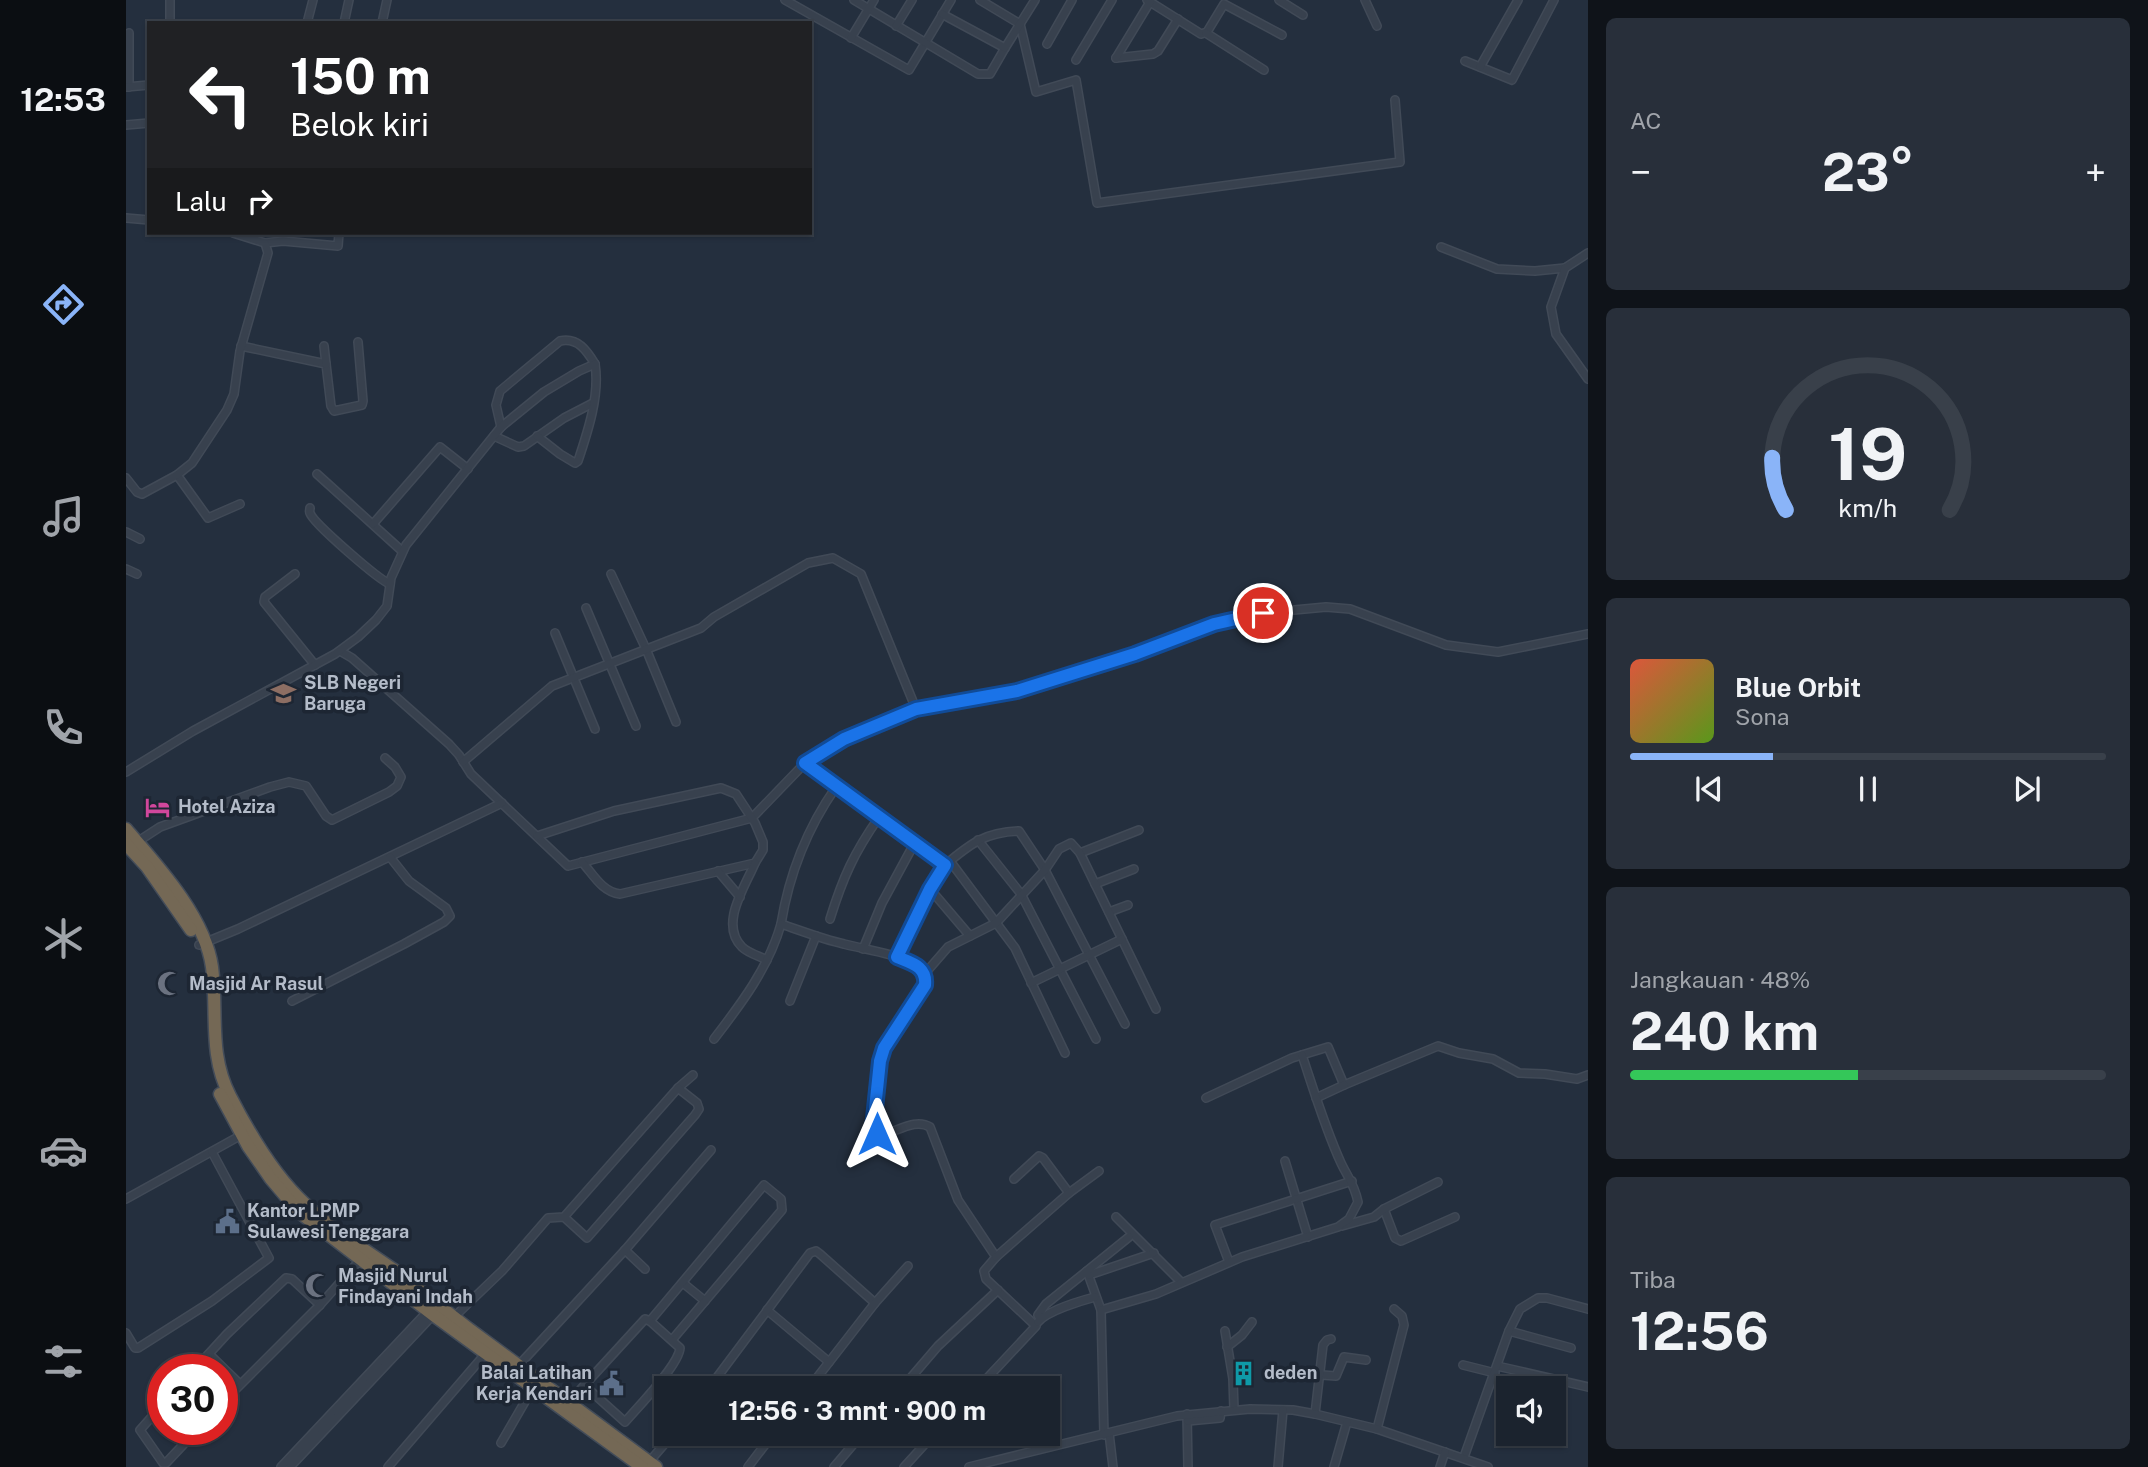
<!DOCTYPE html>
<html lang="id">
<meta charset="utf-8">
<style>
:root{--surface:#1b232e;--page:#282f3a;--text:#f1f3f6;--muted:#a0a4aa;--line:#39404a;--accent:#8ab4f8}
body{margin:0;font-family:"Public Sans",sans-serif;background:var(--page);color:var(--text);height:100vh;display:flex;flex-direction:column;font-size:26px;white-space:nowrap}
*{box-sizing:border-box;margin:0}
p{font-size:23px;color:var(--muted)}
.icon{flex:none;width:38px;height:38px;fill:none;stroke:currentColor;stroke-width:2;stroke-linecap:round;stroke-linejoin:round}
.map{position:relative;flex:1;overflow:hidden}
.details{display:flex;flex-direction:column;gap:18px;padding:18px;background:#0f1319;width:560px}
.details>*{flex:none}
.top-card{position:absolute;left:21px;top:21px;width:665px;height:214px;border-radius:0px;box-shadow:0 2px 5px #0004,0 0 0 2px var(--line);background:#202124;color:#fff;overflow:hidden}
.controls{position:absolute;left:1370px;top:1376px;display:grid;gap:14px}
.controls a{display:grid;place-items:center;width:70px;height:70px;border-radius:0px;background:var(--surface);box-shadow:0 2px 5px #0004,0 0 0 2px var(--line);font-size:35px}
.speed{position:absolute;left:21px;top:1354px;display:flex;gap:14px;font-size:35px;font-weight:700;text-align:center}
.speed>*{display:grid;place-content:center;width:91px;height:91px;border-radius:50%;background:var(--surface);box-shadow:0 2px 5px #0004,0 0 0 2px var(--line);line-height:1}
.speed .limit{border:10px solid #d22;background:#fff;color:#111}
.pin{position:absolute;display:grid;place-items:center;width:60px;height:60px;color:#fff;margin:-30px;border:4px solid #fff;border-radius:50%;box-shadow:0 2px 7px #0007}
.me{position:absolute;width:77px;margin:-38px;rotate:0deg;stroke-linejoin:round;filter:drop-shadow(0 0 5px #0008)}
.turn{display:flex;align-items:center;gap:24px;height:147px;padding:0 28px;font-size:32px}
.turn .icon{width:91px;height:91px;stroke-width:2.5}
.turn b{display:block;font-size:49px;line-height:60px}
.then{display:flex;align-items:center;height:66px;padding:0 28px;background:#0003;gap:14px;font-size:26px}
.big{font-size:52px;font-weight:700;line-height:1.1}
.details .widget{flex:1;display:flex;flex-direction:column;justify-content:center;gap:10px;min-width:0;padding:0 24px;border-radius:10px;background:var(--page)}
.details .dial{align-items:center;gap:0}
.dial svg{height:182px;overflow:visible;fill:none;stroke:var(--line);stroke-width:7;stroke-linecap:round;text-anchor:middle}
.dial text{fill:var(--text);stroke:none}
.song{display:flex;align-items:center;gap:21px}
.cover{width:84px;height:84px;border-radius:10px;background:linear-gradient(135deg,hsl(10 70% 55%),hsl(90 70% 35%))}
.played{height:7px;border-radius:4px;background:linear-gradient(90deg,var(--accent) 30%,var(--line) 30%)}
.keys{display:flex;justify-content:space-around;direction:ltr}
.heat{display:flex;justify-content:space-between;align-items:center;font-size:38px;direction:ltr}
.charge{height:10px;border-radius:5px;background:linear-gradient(90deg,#34c759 48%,var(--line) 0)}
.trip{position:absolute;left:528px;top:1376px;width:406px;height:70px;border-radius:0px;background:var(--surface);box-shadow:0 2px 5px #0004,0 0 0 2px var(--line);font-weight:700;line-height:70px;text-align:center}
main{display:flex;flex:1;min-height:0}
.menu{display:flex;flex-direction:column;width:126px;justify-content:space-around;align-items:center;background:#0b0e12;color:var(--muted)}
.menu .icon{width:49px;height:49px}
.menu .on{color:var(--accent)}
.menu b{font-size:32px;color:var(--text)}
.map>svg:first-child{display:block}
</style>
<main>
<nav class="menu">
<b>12:53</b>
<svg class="icon on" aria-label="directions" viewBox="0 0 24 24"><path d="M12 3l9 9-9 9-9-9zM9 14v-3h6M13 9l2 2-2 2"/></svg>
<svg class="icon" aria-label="music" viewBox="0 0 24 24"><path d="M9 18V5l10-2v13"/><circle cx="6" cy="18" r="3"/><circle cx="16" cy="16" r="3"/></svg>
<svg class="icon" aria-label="phone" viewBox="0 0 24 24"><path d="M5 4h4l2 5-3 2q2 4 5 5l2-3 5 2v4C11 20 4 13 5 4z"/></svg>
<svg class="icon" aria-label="climate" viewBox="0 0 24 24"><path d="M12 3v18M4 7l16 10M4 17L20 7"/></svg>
<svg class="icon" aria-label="car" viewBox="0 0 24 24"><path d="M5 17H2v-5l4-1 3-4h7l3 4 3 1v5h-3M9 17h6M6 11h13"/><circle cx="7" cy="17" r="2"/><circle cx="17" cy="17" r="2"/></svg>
<svg class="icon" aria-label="filters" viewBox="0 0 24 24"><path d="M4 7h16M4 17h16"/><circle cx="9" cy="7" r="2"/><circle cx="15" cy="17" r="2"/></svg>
</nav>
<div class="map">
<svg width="1462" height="1467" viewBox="0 0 1462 1467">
<rect width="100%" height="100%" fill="#242f3e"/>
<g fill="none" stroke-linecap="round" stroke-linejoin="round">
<defs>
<g id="street">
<path d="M 659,0 L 783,70 L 825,0"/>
<path d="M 728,0 L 852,74 L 864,74 L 879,48"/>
<path d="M 854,0 L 894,24 L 910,92 L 950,80 L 971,203 L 1274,162 L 1269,100"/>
<path d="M 1021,0 L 1075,34 L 1081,32 L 1098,4 L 1156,35"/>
<path d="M 1153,0 L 1177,15"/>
<path d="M 1239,0 L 1251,26"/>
<path d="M 816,14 L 879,48 L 909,0"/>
<path d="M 44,23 L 44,0"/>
<path d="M 181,23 L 187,0"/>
<path d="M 218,23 L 223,0"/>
<path d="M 256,23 L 261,0"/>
<path d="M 770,26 L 786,0"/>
<path d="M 3,33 L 3,87"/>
<path d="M 1080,33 L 1138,70"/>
<path d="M 725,38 L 748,0"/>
<path d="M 921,44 L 946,0"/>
<path d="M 990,58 L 1027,54 L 1032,51 L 1052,19"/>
<path d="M 990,58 L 1024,2"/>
<path d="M 950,60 L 986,0"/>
<path d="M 1339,61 L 1386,80 L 1428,0"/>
<path d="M 1354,67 L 1392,0"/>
<path d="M 0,87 L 23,85"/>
<path d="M 0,125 L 23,123"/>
<path d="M 0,218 L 23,220"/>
<path d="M 139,243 L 157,241 L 212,246 L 213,233"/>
<path d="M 1315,247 L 1371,269 L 1409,271 L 1439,268"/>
<path d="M 1462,253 L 1439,268 L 1425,307 L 1430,334 L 1462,379"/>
<path d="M 115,346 L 200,364 L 205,406 L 208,411 L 236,405 L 237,401 L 232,342"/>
<path d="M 198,346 L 200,364"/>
<path d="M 375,427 L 370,405 L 374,391 L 434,341 C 452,337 461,351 469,364"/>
<path d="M 368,436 L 392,447 L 398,446 L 438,418 L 467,403"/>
<path d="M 191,474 L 276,551"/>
<path d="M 51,475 L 82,518 L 114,504"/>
<path d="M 0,478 L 11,492 L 16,494 L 51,475 L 66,463 L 101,410 L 108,394 L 114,351 L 142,253 L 139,243 L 107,233"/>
<path d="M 184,508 C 184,510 183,512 184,513 C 187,523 253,580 264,584"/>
<path d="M 247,524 L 314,447 L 342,469"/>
<path d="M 0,532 L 14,539"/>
<path d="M 0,569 L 11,574"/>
<path d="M 169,574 L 139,597 L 138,602 L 189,665"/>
<path d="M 485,574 L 520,649 L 550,722"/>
<path d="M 460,608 L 510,726"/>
<path d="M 429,633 L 469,729"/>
<path d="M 214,651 L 226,658 L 323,744 L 333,755 L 345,774 L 442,866 L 626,818 L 679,763"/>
<path d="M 337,762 L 426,686 L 575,628 L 588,617 L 682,563 L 707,558 L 735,574 L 790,709"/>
<path d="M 0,772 L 67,731 L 209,654 L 232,637 L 250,620 L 261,606 L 265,578 L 280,545 L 375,427 L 418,392 L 453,371 L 469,364 C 474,395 462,431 452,461 L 449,463 L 434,454 L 411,436"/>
<path d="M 411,836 L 488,811 L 595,788 L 610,794 L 629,823 L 637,842 L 637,850 L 629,863 L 494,894 C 476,892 467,874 456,862"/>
<path d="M 852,840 L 895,894 L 970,1039"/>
<path d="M 11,842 L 34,827 L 144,787 L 163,782 L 180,786 L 200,816 L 206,820 L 263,792 L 271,786 L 275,777 L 269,767 L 259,758"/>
<path d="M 954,853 L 1013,830"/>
<path d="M 824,861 L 889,948 L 939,1053"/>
<path d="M 629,863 C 619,887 593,924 616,947 C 622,953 633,956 641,960"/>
<path d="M 819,865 C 844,844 859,832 893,831 L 919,870 L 999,1024"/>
<path d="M 592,871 L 614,897"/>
<path d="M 969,884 L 1008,869"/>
<path d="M 804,889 L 844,936"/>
<path d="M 983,912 L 1002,905"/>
<path d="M 704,919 C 717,877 728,853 753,817"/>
<path d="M 655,924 C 663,875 682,827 710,787"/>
<path d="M 73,945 L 112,929 L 376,803"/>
<path d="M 737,949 L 756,903 L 788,844"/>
<path d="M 771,957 L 804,889 L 819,865 L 679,763 L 718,739 L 790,709 L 891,691 L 1009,654 L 1089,624 L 1137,613 L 1200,607 L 1224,609 L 1320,645 L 1372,652 L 1462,634"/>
<path d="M 800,977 L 802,970 L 822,947 L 870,923 L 919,870 L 933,849 L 945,843 L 954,853 L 1030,1009"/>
<path d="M 905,983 L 996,939"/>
<path d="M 166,1001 L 278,944 L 318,922 L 324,916 L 320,908 L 283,881 L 264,857"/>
<path d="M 664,1001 L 690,936"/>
<path d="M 588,1039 C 615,1004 643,967 655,924 C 676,931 696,939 718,944 C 741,950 769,953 791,966 C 798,970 800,977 799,984 L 758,1048 L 754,1061 L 747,1128 L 751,1134 L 756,1135 C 772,1131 790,1118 804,1127 L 832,1200 L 870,1257 L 858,1271 L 860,1279 L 910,1326 L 852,1388"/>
<path d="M 552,1088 L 567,1075"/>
<path d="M 1080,1098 L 1166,1058 L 1202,1047 L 1218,1085 L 1312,1046 L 1333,1053 L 1367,1059 L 1393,1073 L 1419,1074 L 1451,1079 L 1462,1075"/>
<path d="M 1190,1098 L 1218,1085"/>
<path d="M 1159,1161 L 1182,1237"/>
<path d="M 888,1179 L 913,1156 L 917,1158 L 943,1193"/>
<path d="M 0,1199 L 119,1133"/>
<path d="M 1258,1209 L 1269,1238 L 1275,1241 L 1329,1217"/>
<path d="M 990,1217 L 1055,1282"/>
<path d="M 1216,1226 L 1248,1217 L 1258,1209 L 1312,1182"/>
<path d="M 499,1250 L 519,1269"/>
<path d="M 870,1257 L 943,1193 L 973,1171"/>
<path d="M 1103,1262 L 1089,1225 L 1226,1181"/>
<path d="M 961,1271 L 975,1310"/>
<path d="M 963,1275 L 1028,1253"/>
<path d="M 557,1283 L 579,1301"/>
<path d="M 641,1310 L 703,1362"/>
<path d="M 328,1317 L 376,1271 L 422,1218 L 438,1217 L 461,1238 L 569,1115 L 573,1109 L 571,1103 L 552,1088 L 438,1217"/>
<path d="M 914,1319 L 912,1315 L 920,1304 L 1003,1237"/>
<path d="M 524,1321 L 638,1185 L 655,1199 L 656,1210 L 546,1340"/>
<path d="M 912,1322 C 921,1311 954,1301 969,1297"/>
<path d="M 1099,1331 L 1107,1379 L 1108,1410"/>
<path d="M 1383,1331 L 1445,1348"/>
<path d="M 0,1333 L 9,1348 L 12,1348 L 86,1301 L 143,1258 L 86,1152"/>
<path d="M 1101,1347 L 1116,1335 L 1126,1322"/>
<path d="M 83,1354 L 114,1384"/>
<path d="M 393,1365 L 499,1250 L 585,1150"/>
<path d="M 1337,1365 L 1369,1373"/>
<path d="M 1371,1366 L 1462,1387"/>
<path d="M 68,1370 L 101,1334 L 160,1278 L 166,1279 L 194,1305"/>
<path d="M 1196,1375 L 1210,1376 L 1218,1357 L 1240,1360"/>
<path d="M 583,1388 L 684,1253 L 690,1251 L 694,1254 L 749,1303"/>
<path d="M 683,1388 L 749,1303 L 782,1266"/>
<path d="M 776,1388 L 812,1346 L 872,1290"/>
<path d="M 443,1402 L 519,1319 L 524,1321 L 554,1348 C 553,1365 511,1408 499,1422 L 458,1385"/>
<path d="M 96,1403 L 194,1305 L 234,1260"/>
<path d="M 37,1404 L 14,1430 L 37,1463 L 40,1463 L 71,1430"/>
<path d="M 1061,1414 L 1062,1467"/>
<path d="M 1189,1414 L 1197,1345 L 1201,1340 L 1205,1339"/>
<path d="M 1062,1421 L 1094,1418 L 1095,1411"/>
<path d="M 1251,1429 L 1278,1325 L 1276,1316 L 1268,1309"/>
<path d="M 983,1433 L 987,1467"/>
<path d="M 978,1435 L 975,1310 L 1030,1294 L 1116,1257 L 1212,1227 L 1223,1219 L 1232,1202 C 1228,1183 1222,1178 1215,1163 C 1199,1128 1188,1091 1176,1055"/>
<path d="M 375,1443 L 408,1386"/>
<path d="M 1338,1457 L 1383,1331 L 1394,1309 L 1412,1298 L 1421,1298 L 1462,1309"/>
<path d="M 523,1462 L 548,1433"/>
<path d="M 155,1467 L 302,1311"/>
<path d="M 164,1467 L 307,1315"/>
<path d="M 262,1467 L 360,1353"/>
<path d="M 622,1467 L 648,1433"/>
<path d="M 708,1467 L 737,1433"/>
<path d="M 778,1467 L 809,1433"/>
<path d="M 843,1467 L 1051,1416 L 1124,1409 L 1167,1410 L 1189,1414 L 1251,1429 L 1362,1467"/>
<path d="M 1152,1467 L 1157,1410"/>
<path d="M 1208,1467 L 1221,1422"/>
<path d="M 1314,1467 L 1319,1452"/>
</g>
<g id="highway">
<path d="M 0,829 C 32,866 79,917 86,967 C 92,1011 82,1054 104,1096 C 123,1133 148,1176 179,1204 C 205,1229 238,1249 268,1270 C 293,1289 318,1310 343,1329 C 405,1375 468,1421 530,1467"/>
<path d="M 0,844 L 21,867 L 65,930"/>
<path d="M 94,1094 L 122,1146 L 145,1179 L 173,1212 L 310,1317 L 516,1467"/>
</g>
</defs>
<use href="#street" stroke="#414a57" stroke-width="10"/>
<use href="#highway" stroke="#434c59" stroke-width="15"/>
<use href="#street" stroke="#38414e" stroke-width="7"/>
<use href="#highway" stroke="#746855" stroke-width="12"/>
</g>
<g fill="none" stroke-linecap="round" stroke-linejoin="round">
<defs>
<path id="route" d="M 751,1134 L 747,1128 L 754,1061 L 758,1048 L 799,985 C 801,966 785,963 771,957 L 804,889 L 819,865 L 679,763 L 718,739 L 790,709 L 891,691 L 1009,654 L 1088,624 L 1137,613"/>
</defs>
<use href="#route" stroke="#114b97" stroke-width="18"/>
<use href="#route" stroke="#1a73e8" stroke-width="12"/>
</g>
<defs>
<symbol id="school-bare" viewBox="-9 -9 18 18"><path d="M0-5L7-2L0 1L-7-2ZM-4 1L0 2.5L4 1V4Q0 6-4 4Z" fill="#8d6e63" stroke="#1d2633" stroke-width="2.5" paint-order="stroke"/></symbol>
<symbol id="hotel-bare" viewBox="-9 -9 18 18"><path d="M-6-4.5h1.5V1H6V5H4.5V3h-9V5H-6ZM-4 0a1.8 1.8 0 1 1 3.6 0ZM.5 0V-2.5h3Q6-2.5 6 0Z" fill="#d1479c" stroke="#1d2633" stroke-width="2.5" paint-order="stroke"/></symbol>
<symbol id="mosque-bare" viewBox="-9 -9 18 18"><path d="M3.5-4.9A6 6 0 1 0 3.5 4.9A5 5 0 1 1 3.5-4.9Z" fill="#6b7280" stroke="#1d2633" stroke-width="2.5" paint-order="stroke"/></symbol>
<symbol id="civic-bare" viewBox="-9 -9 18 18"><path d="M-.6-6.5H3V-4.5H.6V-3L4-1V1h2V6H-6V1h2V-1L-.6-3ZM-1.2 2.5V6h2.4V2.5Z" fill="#5c6f8a" stroke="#1d2633" stroke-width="2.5" paint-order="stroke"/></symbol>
<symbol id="building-bare" viewBox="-9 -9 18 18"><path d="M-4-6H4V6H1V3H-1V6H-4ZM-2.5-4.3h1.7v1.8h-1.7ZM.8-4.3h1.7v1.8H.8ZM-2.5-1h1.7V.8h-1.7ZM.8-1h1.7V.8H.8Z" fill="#0f9aa8" stroke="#1d2633" stroke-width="2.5" paint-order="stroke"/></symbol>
</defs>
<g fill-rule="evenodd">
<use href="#school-bare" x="140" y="676" width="35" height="35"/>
<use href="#hotel-bare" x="14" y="790" width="35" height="35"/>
<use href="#mosque-bare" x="26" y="966" width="35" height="35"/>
<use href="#civic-bare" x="84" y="1204" width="35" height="35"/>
<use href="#mosque-bare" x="174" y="1268" width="35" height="35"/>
<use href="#building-bare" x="1100" y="1356" width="35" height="35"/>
<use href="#civic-bare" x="468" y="1366" width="35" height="35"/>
</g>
<g text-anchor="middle" stroke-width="7" stroke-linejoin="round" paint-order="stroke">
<g font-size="18" font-weight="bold" fill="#b4bcc9" stroke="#1d2633" text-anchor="start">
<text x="178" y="689">SLB Negeri<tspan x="178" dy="21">Baruga</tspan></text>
<text x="52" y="813">Hotel Aziza</text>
<text x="63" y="990">Masjid Ar Rasul</text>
<text x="121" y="1217">Kantor LPMP<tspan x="121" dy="21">Sulawesi Tenggara</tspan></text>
<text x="212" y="1282">Masjid Nurul<tspan x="212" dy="21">Findayani Indah</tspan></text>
<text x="466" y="1379" text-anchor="end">Balai Latihan<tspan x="466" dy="21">Kerja Kendari</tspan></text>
<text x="1138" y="1379">deden</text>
</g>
</g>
</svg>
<div class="controls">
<a><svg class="icon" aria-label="sound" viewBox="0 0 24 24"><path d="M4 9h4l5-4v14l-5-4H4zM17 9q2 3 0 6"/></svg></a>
</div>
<div class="speed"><div class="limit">30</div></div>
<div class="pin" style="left:1137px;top:613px;background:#d93025"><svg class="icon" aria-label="arrive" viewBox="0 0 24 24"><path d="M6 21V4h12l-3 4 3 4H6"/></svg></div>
<svg class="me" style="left:751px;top:1134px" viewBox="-20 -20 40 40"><path d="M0-17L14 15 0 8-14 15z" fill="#1a73e8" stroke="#fff" stroke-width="4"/></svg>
<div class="trip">12:56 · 3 mnt · 900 m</div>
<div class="top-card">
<div class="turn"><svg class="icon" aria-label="left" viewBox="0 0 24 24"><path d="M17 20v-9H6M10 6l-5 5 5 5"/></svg><div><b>150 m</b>Belok kiri</div></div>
<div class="then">Lalu<svg class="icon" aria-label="right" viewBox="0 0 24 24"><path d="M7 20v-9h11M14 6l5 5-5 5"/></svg></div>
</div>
</div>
<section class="details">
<div class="widget"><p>AC</p>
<div class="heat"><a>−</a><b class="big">23°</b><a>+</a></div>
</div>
<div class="widget dial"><svg viewBox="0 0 100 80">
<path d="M14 69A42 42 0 1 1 86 69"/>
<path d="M14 69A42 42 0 0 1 8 46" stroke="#8ab4f8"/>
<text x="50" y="56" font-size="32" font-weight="700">19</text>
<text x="50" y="72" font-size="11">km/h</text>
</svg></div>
<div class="widget">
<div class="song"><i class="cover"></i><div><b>Blue Orbit</b><p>Sona</p></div></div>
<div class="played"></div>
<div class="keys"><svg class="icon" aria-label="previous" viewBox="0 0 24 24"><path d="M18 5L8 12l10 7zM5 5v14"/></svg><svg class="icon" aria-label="pause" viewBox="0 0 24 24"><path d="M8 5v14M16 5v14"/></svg><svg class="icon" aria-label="next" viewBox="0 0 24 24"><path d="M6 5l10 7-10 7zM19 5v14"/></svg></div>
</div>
<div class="widget"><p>Jangkauan · 48%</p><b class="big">240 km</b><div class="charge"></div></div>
<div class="widget"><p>Tiba</p><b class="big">12:56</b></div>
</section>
</main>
